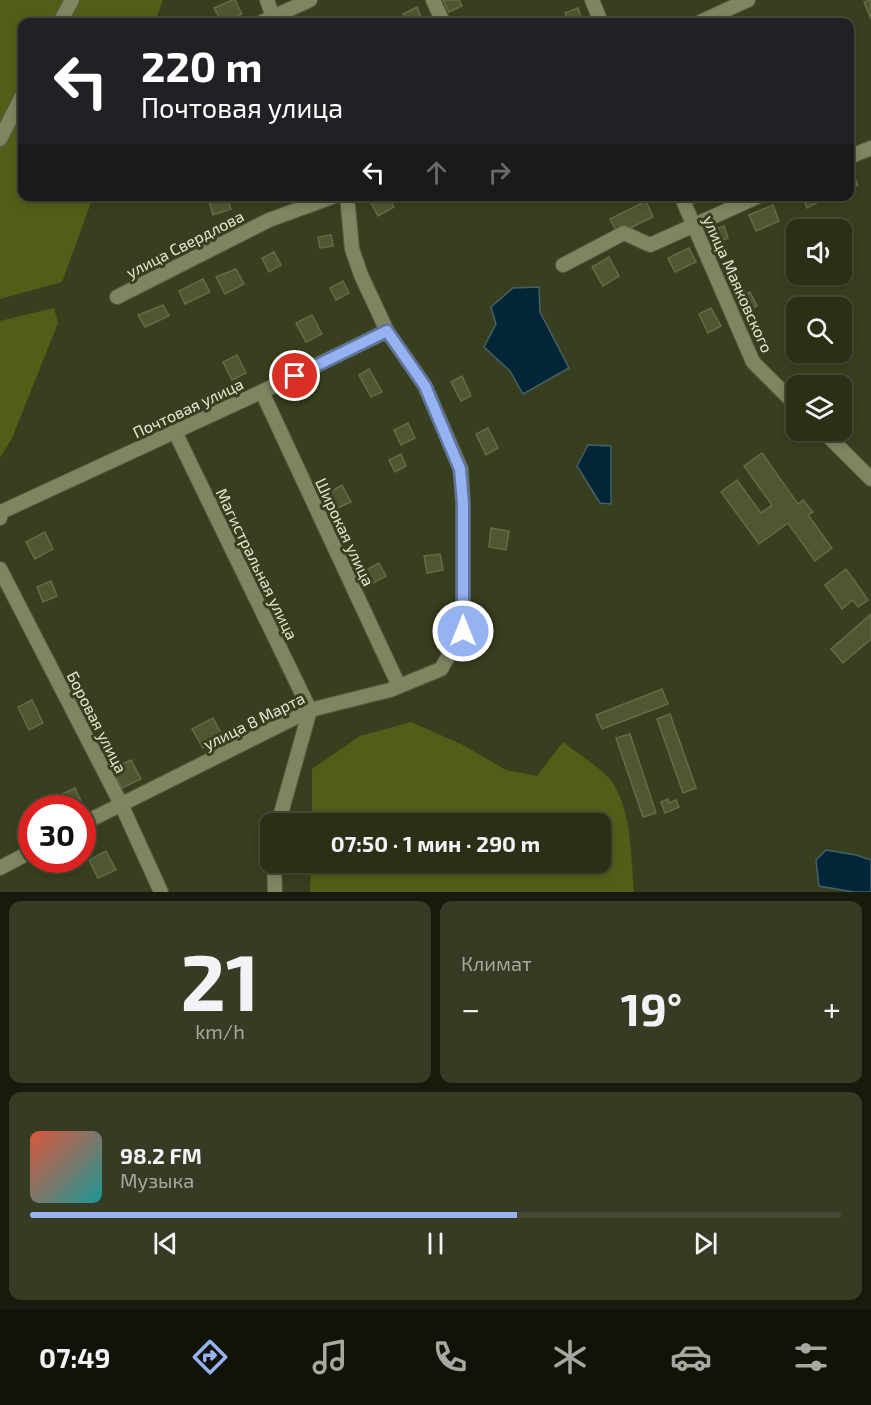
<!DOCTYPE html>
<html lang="ru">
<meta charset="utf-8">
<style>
:root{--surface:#2a2f16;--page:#363b23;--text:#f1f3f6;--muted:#a5a9a1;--line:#464a35;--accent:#95b2f1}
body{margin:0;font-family:"Exo 2",sans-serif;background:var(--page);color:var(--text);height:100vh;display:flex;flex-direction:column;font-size:22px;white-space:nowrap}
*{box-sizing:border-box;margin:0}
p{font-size:20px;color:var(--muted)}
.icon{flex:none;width:33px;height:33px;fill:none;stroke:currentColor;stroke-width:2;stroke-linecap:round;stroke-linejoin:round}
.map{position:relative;height:892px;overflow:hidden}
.sheet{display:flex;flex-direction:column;gap:9px;padding:9px;background:#171a0c;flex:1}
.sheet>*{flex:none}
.top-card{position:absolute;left:18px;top:18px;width:836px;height:183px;border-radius:12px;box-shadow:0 3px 9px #0003,0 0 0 2px var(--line);background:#202124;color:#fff;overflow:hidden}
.buttons{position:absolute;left:786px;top:219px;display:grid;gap:12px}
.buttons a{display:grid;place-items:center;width:66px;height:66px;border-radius:12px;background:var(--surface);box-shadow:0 3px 9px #0003,0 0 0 2px var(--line);font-size:30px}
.speed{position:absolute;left:18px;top:795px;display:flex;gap:12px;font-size:30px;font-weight:700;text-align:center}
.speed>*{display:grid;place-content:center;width:78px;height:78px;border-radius:50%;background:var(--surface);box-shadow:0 3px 9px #0003,0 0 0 2px var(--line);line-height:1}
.speed .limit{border:9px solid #d22;background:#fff;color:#111}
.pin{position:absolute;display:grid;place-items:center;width:51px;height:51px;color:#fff;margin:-26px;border:3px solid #fff;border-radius:50%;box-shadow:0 2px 6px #0007}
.me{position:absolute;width:66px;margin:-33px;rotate:0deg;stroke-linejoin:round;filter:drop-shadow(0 0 4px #0008)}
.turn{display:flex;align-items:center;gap:21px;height:126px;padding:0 24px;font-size:27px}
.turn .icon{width:78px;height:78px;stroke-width:2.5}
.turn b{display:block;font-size:42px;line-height:51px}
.lanes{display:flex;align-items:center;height:57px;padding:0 24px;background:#0003;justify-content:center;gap:30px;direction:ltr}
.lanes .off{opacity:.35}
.big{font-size:45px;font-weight:700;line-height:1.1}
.sheet .tile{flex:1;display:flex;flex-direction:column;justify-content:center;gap:9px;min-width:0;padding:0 21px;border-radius:12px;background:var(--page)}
.sheet .dial{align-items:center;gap:0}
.dial b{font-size:78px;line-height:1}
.song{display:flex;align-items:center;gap:18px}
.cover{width:72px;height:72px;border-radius:9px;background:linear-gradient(135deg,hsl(10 70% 55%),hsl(180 70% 35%))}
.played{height:6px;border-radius:3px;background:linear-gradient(90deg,var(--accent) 60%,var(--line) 60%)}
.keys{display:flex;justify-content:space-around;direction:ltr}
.heat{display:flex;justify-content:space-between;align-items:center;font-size:33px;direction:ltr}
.sheet .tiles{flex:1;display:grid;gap:9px;grid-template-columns:1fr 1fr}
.tile:last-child{grid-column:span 2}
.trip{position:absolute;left:260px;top:813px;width:351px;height:60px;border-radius:12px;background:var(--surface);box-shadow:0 3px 9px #0003,0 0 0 2px var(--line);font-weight:700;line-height:60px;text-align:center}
.tab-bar{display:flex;height:96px;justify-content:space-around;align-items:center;background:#111309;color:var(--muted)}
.tab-bar .icon{width:42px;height:42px}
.tab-bar .active{color:var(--accent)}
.tab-bar b{font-size:27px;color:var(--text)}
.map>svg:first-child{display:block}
</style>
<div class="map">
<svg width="871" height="892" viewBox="0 0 871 892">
<rect width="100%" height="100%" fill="#383f1e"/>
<g fill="#525e18">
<path d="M 0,0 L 163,0 L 155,22 L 22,22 L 22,196 L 93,197 L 62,282 L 0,299 Z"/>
<path d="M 54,308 L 58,323 L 12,438 L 0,458 L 0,321 Z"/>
<path d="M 411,722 L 463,745 L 506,770 L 537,776 L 563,742 C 574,751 607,772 613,783 C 632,814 631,857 634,892 L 310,892 L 311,863 L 600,862 L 600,824 L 312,823 L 312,769 L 360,736 Z"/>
</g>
<g fill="#032538" stroke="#466067" stroke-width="1.5">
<path d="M 539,287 L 540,312 L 569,368 L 523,394 L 510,371 L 484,347 L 496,324 L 491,307 L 513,288 Z"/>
<path d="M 588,445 L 611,446 L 611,504 L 600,503 L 577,466 Z"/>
<path d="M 826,850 L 856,855 L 871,860 L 871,892 L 854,892 L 819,886 L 816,860 Z"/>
</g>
<g fill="#4f5634" stroke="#636b49" stroke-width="1.5">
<path d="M 232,0 L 235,0 L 242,14 L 222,22 L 214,8 Z"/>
<path d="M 443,0 L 459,0 L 462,6 L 449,12 Z"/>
<path d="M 871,0 L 871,19 L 864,2 Z"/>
<path d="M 417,7 L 423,22 L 407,22 L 403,14 Z"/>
<path d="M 578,8 L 581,17 L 569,22 L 565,13 Z"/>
<path d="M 853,174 L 858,185 L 849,189 L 849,175 Z"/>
<path d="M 226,196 L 231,209 L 213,215 L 209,202 Z"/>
<path d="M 378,196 L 388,196 L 394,207 L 378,216 L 370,201 Z"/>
<path d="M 690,196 L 709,196 L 693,204 Z"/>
<path d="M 802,196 L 827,196 L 828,197 L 807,208 Z"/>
<path d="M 646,201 L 653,217 L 618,234 L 610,219 Z"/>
<path d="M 773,205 L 779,221 L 756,231 L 749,215 Z"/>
<path d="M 724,226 L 728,238 L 718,242 L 714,230 Z"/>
<path d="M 331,235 L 333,246 L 320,248 L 318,237 Z"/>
<path d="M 689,248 L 696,262 L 675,272 L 668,258 Z"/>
<path d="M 274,252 L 281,265 L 269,272 L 262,258 Z"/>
<path d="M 609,257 L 619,276 L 603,286 L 592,267 Z"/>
<path d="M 236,269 L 244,284 L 225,294 L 216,277 Z"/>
<path d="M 203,279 L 210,292 L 185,304 L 179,291 Z"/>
<path d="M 343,281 L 349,293 L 336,300 L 330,288 Z"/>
<path d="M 750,292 L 757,306 L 745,312 L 738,298 Z"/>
<path d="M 163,305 L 169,316 L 145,327 L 138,315 Z"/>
<path d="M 711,308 L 721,326 L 708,333 L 699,314 Z"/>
<path d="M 312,315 L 322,334 L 306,342 L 296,323 Z"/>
<path d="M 237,355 L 246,373 L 232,380 L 223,362 Z"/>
<path d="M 369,369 L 382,392 L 371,397 L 359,375 Z"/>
<path d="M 462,376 L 471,396 L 461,401 L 451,382 Z"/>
<path d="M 408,423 L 415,438 L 401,445 L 394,430 Z"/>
<path d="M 488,428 L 498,448 L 486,455 L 476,434 Z"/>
<path d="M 762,453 L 798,504 L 803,500 L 813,512 L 808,515 L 832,548 L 815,561 L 788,523 L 759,544 L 721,492 L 737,480 L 761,513 L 772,505 L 744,466 Z"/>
<path d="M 401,454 L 406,466 L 395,472 L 389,460 Z"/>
<path d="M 342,485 L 351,502 L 338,508 L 330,492 Z"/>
<path d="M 491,528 L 509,531 L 506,550 L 489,547 Z"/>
<path d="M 45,532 L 53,549 L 35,559 L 26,542 Z"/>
<path d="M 440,554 L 443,570 L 427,573 L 424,556 Z"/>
<path d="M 379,563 L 386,576 L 373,583 L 366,570 Z"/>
<path d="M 846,569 L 868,600 L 858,607 L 853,600 L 842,609 L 825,585 Z"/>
<path d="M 51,581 L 57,596 L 43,602 L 37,587 Z"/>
<path d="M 871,614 L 871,639 L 843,663 L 831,649 Z"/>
<path d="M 662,689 L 668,704 L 602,729 L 596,715 Z"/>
<path d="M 32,700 L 43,723 L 29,730 L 18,707 Z"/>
<path d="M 670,714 L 696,788 L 683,793 L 657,719 Z"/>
<path d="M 213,718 L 223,737 L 203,748 L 192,729 Z"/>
<path d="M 630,734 L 656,813 L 643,817 L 616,738 Z"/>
<path d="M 131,760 L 141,779 L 122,788 L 112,769 Z"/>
<path d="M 75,788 L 84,808 L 64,808 L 58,796 Z"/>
<path d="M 668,799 L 669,803 L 676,800 L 679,807 L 665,813 L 661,802 Z"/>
<path d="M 106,851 L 116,870 L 98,878 L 89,860 Z"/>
</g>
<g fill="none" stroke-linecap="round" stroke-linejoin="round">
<defs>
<g id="minor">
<path d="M 267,0 L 275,22"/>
<path d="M 433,0 L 443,22"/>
<path d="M 592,0 L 601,22"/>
<path d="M 60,22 L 72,0"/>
<path d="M 262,22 L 310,0"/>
<path d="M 700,22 L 748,0"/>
<path d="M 0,139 L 22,96"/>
<path d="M 849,157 L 871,148"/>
<path d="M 681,196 L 753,362 L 796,405"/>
<path d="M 563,265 L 624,233 L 650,245 L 759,196"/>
<path d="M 117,297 L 269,220 L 335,196"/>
<path d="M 262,392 L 399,686"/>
<path d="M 822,430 L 871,479"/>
<path d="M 175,432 L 310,710"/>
<path d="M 0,518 L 1,512 L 276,385 L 387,331"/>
<path d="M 0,569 L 121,804 L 161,892"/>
<path d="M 82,824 L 310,710 L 390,690 L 441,669 L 463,631 L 463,503 L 461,469 L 425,386 L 387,331 L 361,275 L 352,249 L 347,196"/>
<path d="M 278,824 L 310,710"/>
<path d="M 274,862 L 275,892"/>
<path d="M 0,868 L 32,851"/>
</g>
</defs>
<use href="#minor" stroke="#575c3f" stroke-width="16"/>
<use href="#minor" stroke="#7d8562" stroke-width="14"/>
</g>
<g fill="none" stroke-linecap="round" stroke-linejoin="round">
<defs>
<path id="route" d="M 295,376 L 387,331 L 425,386 L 460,469 L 463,503 L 463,631"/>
</defs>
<use href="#route" stroke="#61749d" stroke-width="15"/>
<use href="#route" stroke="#95b2f1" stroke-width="10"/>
</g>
<g text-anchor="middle" stroke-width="6" stroke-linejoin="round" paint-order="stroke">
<g font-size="16" fill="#e3e8d5" stroke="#383f1e">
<text transform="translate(185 244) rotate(-27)" y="6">улица Свердлова</text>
<text transform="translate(738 284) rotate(66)" y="6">улица Маяковского</text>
<text transform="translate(188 408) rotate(-25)" y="6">Почтовая улица</text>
<text transform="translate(345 532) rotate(65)" y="6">Широкая улица</text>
<text transform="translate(257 564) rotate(64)" y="6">Магистральная улица</text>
<text transform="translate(254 721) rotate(-26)" y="6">улица 8 Марта</text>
<text transform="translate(97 722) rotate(63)" y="6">Боровая улица</text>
</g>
</g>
</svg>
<div class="buttons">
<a><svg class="icon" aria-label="sound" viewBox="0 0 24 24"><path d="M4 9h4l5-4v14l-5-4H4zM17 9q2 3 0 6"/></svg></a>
<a><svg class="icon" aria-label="search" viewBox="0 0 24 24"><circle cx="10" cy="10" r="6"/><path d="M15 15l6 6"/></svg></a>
<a><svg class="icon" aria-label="layers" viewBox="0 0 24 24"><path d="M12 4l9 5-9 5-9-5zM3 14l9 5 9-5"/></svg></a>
</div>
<div class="speed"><div class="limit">30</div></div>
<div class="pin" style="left:295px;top:376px;background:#d93025"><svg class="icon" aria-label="arrive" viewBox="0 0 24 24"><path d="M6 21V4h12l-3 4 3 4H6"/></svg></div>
<svg class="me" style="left:463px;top:631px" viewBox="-20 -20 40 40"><circle r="17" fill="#95b2f1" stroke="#fff" stroke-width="3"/><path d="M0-11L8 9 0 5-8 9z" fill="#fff"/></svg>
<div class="trip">07:50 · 1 мин · 290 m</div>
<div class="top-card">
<div class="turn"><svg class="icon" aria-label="left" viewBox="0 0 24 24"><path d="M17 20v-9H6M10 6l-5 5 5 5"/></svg><div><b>220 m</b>Почтовая улица</div></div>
<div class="lanes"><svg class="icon" aria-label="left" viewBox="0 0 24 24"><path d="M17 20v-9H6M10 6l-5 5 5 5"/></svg><svg class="icon off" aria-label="ahead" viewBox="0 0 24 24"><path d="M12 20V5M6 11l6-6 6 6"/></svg><svg class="icon off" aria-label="right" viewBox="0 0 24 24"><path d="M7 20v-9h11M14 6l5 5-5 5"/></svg></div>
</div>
</div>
<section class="sheet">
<div class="tiles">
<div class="tile dial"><b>21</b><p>km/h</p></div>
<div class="tile"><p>Климат</p>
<div class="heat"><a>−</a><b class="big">19°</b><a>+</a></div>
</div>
<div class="tile">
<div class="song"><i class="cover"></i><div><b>98.2 FM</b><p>Музыка</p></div></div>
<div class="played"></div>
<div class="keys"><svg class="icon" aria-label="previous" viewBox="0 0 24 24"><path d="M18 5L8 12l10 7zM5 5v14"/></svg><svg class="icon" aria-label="pause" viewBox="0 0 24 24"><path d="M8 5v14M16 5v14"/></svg><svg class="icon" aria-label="next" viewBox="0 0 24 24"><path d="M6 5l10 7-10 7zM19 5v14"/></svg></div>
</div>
</div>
</section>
<nav class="tab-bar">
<b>07:49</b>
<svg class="icon active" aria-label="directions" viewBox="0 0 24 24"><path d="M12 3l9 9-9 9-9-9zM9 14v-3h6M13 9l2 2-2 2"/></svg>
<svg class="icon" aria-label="music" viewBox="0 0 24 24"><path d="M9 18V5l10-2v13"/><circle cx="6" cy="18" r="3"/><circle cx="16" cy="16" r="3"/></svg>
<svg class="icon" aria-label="phone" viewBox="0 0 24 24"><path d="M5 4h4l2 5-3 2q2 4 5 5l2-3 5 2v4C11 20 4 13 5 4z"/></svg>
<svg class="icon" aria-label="climate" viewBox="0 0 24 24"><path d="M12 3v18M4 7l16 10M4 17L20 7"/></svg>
<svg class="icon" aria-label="car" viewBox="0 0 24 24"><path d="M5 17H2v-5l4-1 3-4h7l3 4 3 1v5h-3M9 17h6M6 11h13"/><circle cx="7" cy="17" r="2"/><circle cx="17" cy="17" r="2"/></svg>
<svg class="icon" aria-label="filters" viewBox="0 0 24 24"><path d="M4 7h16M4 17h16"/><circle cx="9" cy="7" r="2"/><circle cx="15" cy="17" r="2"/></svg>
</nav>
